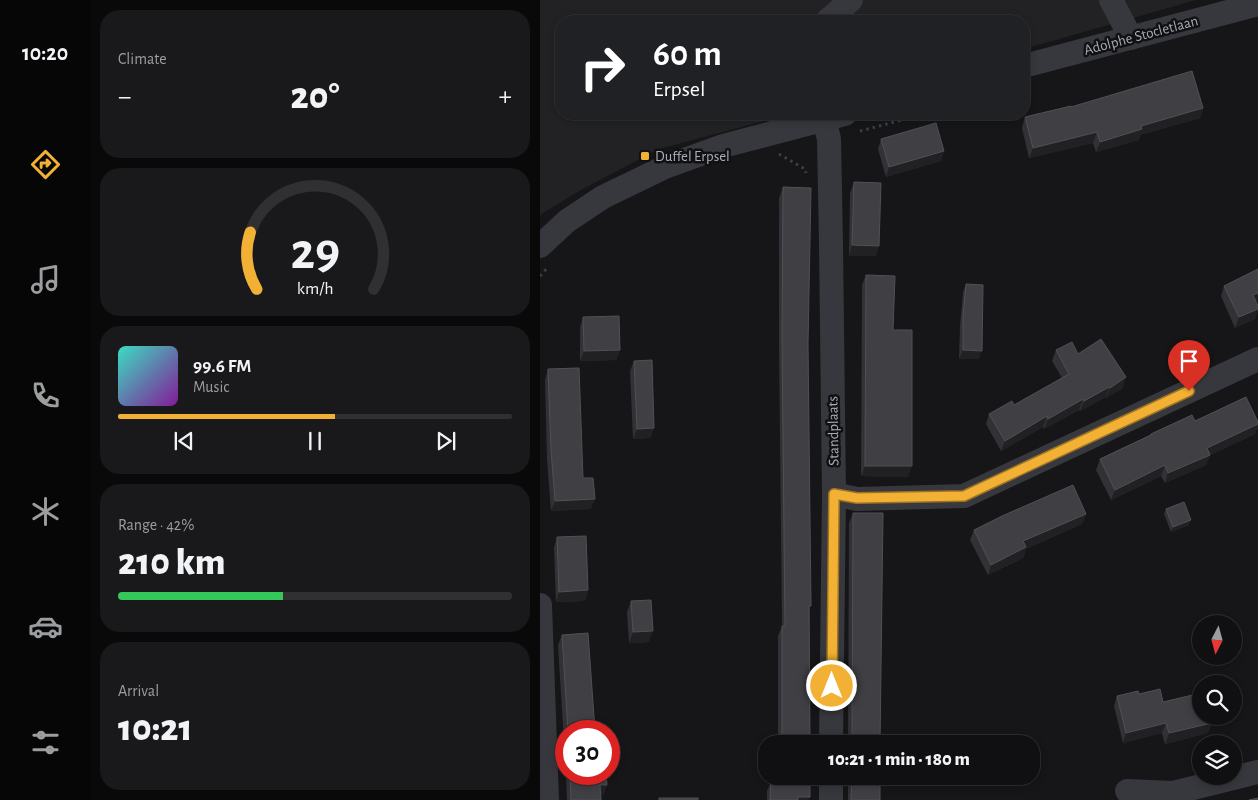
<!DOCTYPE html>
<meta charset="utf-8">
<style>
:root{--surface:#101012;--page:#19191b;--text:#f1f3f6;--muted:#9c9d9f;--line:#303032;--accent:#f2b134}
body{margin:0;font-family:"Alegreya Sans",sans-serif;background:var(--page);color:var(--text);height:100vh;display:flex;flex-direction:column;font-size:19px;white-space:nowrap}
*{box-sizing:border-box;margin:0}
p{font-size:16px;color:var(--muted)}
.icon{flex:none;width:28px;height:28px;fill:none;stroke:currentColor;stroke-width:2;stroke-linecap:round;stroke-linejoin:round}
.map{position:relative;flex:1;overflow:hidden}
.details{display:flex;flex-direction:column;gap:10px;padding:10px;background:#09090a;width:450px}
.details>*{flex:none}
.banner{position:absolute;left:15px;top:15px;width:475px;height:105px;border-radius:20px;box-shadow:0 2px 8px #0003,0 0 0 1px var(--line);background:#202124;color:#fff;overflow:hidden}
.needle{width:32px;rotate:186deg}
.fabs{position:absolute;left:652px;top:615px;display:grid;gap:10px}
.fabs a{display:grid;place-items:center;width:50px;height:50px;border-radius:50%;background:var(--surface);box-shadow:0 2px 8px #0003,0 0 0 1px var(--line);font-size:25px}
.speed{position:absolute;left:15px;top:720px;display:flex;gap:10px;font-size:25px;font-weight:700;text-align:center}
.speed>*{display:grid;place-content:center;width:65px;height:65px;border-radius:50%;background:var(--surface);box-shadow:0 2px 8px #0003,0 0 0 1px var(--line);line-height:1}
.speed .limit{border:8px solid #d22;background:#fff;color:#111}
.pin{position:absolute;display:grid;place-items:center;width:42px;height:42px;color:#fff;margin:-51px -21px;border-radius:50% 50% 50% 0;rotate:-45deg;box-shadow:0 0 5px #0007}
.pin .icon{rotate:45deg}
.me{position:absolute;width:55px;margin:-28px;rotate:0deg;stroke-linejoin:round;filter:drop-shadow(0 0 4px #0008)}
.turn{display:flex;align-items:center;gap:18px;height:105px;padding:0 15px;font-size:22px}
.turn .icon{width:65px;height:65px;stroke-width:2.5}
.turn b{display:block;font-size:35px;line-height:42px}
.big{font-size:38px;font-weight:800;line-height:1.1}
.details .tile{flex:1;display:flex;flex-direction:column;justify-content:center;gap:8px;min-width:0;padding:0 18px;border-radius:20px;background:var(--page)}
.details .dial{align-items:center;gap:0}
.dial svg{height:130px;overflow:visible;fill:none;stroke:var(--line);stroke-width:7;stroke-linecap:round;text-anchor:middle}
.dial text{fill:var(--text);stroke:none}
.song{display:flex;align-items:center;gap:15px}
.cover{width:60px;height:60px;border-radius:8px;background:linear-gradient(135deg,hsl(170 70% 55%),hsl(290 70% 35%))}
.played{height:5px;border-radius:2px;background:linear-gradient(90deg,var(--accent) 55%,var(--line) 55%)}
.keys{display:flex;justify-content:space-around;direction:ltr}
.heat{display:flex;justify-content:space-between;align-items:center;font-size:28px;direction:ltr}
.charge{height:8px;border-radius:4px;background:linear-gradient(90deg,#34c759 42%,var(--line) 0)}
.trip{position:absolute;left:218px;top:735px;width:282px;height:50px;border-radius:20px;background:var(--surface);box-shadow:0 2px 8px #0003,0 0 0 1px var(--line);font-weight:800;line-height:50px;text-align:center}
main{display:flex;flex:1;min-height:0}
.dock{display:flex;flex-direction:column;width:90px;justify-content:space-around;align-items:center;background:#060607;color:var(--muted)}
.dock .icon{width:35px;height:35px}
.dock .current{color:var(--accent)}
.dock b{font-size:22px;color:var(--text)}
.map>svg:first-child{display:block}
</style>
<main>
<nav class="dock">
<b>10:20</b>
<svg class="icon current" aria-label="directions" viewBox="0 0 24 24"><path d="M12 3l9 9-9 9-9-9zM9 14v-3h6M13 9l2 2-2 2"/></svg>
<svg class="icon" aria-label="music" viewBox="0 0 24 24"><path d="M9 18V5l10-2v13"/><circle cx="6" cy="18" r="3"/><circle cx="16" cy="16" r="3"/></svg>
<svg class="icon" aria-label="phone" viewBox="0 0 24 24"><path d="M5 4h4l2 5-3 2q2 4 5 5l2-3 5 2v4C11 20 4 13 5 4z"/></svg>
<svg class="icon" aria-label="climate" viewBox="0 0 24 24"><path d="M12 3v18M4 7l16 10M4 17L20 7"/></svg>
<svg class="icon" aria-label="car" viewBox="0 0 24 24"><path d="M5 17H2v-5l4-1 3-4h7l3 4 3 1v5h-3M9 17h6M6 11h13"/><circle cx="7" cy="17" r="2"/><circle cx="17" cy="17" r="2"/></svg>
<svg class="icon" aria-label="filters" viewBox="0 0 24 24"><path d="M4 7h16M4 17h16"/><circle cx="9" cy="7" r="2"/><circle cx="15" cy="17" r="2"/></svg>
</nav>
<section class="details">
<div class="tile"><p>Climate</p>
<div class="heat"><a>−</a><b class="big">20°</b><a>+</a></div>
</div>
<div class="tile dial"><svg viewBox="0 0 100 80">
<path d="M14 69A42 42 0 1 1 86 69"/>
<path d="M14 69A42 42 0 0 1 10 34" stroke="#f2b134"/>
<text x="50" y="56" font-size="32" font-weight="700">29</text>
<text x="50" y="72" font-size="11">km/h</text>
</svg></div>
<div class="tile">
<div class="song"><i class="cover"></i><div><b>99.6 FM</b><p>Music</p></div></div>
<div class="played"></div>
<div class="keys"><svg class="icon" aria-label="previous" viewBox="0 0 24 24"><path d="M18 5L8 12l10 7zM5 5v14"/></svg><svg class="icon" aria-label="pause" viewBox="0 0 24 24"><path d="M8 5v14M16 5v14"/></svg><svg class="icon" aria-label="next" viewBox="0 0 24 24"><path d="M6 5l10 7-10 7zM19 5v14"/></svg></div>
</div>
<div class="tile"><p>Range · 42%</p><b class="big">210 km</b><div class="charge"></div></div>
<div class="tile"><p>Arrival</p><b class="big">10:21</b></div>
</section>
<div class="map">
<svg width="718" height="800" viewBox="0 0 718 800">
<rect width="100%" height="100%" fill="#161618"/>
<path fill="#222225" d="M 0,0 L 656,0 L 484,49 L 484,21 L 21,21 L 21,114 L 250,114 L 119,149 L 39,191 L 0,215 Z"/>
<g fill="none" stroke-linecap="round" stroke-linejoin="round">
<g stroke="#3d3f44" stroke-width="3" stroke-dasharray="2.5 4" stroke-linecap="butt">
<path d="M 320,131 L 385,114"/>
<path d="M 239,154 L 265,169 L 266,173"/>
<path d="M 0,276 L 8,267"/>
</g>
<g stroke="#37383d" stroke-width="24">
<path d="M 571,0 L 591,38"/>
<path d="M 287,21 L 311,0"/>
<path d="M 484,66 L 718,4"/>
<path d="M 284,119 L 289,139 L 291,243 L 294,494 L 291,744"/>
<path d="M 0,246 L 27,221 L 63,197 L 125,167 L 183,146 L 305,114"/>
<path d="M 294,494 L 317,499 L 424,496 L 718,359"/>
<path d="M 0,605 L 7,800"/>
<path d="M 587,791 L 633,793 L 718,772"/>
<path d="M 291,800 L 291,776"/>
</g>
</g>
<g fill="#323236">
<path d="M 531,107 L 663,108 L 660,118 L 600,135 L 599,140 L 556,152 L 553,143 L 489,158 L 482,128 L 485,117 Z"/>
<path d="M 341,139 L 404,151 L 401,161 L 346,177 L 338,149 Z"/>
<path d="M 314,182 L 336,256 L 309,256 L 310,193 Z"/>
<path d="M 243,187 L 268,344 L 270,744 L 238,744 L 238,636 L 242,626 L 239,348 L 239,198 Z"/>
<path d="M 326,275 L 353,330 L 368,477 L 321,476 L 322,285 Z"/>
<path d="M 426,284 L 439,359 L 419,359 L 420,326 L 423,292 Z"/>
<path d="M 684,286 L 716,302 L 715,319 L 695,328 L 681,296 Z"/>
<path d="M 43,317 L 80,350 L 76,360 L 40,361 L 40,327 Z"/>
<path d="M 516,350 L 538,354 L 583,388 L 566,398 L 566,397 L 540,411 L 539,410 L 504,429 L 503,427 L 461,451 L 446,424 L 449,414 L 474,405 L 522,378 L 512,361 Z"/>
<path d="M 94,361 L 114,428 L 110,438 L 93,439 L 90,371 Z"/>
<path d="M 8,369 L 43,478 L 51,509 L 11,511 L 7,459 L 5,380 Z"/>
<path d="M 655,421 L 718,422 L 718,426 L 715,434 L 670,455 L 666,465 L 625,483 L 621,476 L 571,500 L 556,470 L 560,459 L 610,435 L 611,434 Z"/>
<path d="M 626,509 L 649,525 L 631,532 L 624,514 Z"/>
<path d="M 313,513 L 340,744 L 308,744 L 309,523 Z"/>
<path d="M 546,514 L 542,524 L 486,549 L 483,558 L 448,575 L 430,540 L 434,530 Z"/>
<path d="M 17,537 L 48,590 L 45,601 L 16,602 L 14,547 Z"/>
<path d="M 91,601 L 109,642 L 89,643 L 87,612 Z"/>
<path d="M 22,635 L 55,731 L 26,731 L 26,774 L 66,774 L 67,785 L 63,795 L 60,795 L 61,800 L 27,800 L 26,775 L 18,645 Z"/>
<path d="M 599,694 L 623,702 L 672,723 L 668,733 L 625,744 L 622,733 L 583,743 L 574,706 L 577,696 Z"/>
<path d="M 238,776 L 270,776 L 269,800 L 227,800 L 227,791 L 231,781 L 238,781 Z"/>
<rect x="308" y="776" width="32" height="24"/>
</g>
<g fill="#212124">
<path d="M 663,108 L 660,118 L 600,135 L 599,140 L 556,152 L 560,142 L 601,126 Z"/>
<path d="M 557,132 L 553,143 L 489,158 L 493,148 Z"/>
<path d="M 404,151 L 401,161 L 346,177 L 349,167 Z"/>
<path d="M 312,245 L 339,246 L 336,256 L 309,256 Z"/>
<path d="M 718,293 L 718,301 L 709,305 L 713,295 Z"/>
<path d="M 718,309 L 718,311 L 715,319 L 695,328 L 699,317 Z"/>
<path d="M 80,350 L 76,360 L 40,361 L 44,351 Z"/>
<path d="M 423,350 L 442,351 L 439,359 L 419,359 Z"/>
<path d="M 586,377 L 583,388 L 566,398 L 570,388 Z"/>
<path d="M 569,387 L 566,397 L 540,411 L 544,401 Z"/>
<path d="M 543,399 L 539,410 L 504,429 L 508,419 Z"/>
<path d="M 507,416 L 503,427 L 461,451 L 465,441 Z"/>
<path d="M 718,424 L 715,434 L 670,455 L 666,465 L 625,483 L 628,473 L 667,448 Z"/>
<path d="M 114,428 L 110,438 L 93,439 L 97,429 Z"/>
<path d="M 625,465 L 621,476 L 571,500 L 575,490 Z"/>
<path d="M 325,466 L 372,466 L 368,477 L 321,476 Z"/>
<path d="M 55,499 L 51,509 L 11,511 L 15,501 Z"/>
<path d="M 546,514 L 542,524 L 486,549 L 483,558 L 448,575 L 451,565 L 483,541 Z"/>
<path d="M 651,520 L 649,525 L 631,532 L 633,527 Z"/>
<path d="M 48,590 L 45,601 L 16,602 L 19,592 Z"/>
<path d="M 113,631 L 109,642 L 89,643 L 93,632 Z"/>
<path d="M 626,723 L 622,733 L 583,743 L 586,733 Z"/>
<path d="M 672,723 L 668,733 L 625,744 L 629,733 Z"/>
<path d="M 60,785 L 67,785 L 63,795 L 56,796 Z"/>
<path d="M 258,797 L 270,797 L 269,800 L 256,800 Z"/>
</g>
<g fill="#3f3f44" stroke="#4f5156">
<path d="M 652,71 L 663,108 L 601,126 L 602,129 L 560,142 L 557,132 L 493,148 L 485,117 L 531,106 L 531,107 Z"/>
<path d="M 396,123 L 404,151 L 349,167 L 341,139 Z"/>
<path d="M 314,182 L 341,183 L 339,246 L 312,245 Z"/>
<path d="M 243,187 L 271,188 L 268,344 L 271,606 L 269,606 L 270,744 L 242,744 L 242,626 L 245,626 L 242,337 Z"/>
<path d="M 718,269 L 718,293 L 713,295 L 718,306 L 718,309 L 699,317 L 684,286 Z"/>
<path d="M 326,275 L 355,276 L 353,330 L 372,330 L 372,466 L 325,466 Z"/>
<path d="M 426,284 L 443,285 L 442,351 L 423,350 L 423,317 Z"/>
<path d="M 79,316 L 80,350 L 44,351 L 43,317 Z"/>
<path d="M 561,339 L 586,377 L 570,388 L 569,387 L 544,401 L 543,399 L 508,419 L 507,416 L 465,441 L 449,414 L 472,401 L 474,405 L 529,374 L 516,350 L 532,342 L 538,354 Z"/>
<path d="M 112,360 L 114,428 L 97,429 L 94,361 Z"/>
<path d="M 39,368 L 43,478 L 53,478 L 55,499 L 15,501 L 11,449 L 8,369 Z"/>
<path d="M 706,397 L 718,422 L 718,424 L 667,448 L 670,455 L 628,473 L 625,465 L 575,490 L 560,459 L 611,435 L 611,434 L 652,415 L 655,421 Z"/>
<path d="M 533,485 L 546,514 L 483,541 L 486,547 L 451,565 L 434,530 L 462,516 Z"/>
<path d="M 644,502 L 651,520 L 633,527 L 626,509 Z"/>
<path d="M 313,513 L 343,513 L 340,744 L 312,744 Z"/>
<path d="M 46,536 L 48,590 L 19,592 L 17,537 Z"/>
<path d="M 111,600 L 113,631 L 93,632 L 91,601 Z"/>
<path d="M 48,633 L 55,731 L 28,731 L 22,635 Z"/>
<path d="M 620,689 L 623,702 L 661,693 L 661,716 L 670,716 L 672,723 L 629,733 L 626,723 L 586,733 L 577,696 L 598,691 L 599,694 Z"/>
<path d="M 30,774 L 66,774 L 67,785 L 60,785 L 61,800 L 31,800 Z"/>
<path d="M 242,776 L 270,776 L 270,797 L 258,797 L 258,800 L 230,800 L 231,781 L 242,781 Z"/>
<path d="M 312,776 L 340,776 L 340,800 L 311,800 Z"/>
<rect x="119" y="798" width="39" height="2"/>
<path d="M 718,798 L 718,800 L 709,800 Z"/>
</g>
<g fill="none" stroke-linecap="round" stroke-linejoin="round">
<defs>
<path id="route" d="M 292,686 L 294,494 L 317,498 L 424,496 L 649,391"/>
</defs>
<use href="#route" stroke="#9d7322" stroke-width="12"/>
<use href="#route" stroke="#f2b134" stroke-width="9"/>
</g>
<rect fill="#f2b134" stroke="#111113" stroke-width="2" x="100" y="151" width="10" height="10" rx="2.5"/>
<g text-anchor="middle" stroke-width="5" stroke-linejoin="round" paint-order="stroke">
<g font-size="15" fill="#a8adb8" stroke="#111113">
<text transform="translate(601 35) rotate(-15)" y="5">Adolphe Stocletlaan</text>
<text transform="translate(293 431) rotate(-91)" y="5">Standplaats</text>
</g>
<g font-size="15" fill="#a8adb8" stroke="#111113" text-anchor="start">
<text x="115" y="161">Duffel Erpsel</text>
</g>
</g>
</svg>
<div class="fabs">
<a><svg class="needle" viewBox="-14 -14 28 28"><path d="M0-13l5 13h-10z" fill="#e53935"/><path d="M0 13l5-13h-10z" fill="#9c9d9f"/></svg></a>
<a><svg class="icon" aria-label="search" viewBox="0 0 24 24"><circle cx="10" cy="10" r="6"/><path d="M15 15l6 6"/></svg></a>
<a><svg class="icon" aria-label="layers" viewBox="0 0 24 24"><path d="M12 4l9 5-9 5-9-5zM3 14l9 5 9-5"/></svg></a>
</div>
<div class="speed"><div class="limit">30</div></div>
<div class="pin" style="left:649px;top:391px;background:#d93025"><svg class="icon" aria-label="arrive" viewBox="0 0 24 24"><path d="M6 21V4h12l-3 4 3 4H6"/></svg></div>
<svg class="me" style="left:292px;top:686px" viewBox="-20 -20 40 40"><circle r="17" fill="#f2b134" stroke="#fff" stroke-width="3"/><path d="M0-11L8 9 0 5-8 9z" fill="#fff"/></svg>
<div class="trip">10:21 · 1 min · 180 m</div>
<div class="banner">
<div class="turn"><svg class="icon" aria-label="right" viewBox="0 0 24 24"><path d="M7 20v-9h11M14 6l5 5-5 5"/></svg><div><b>60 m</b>Erpsel</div></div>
</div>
</div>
</main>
